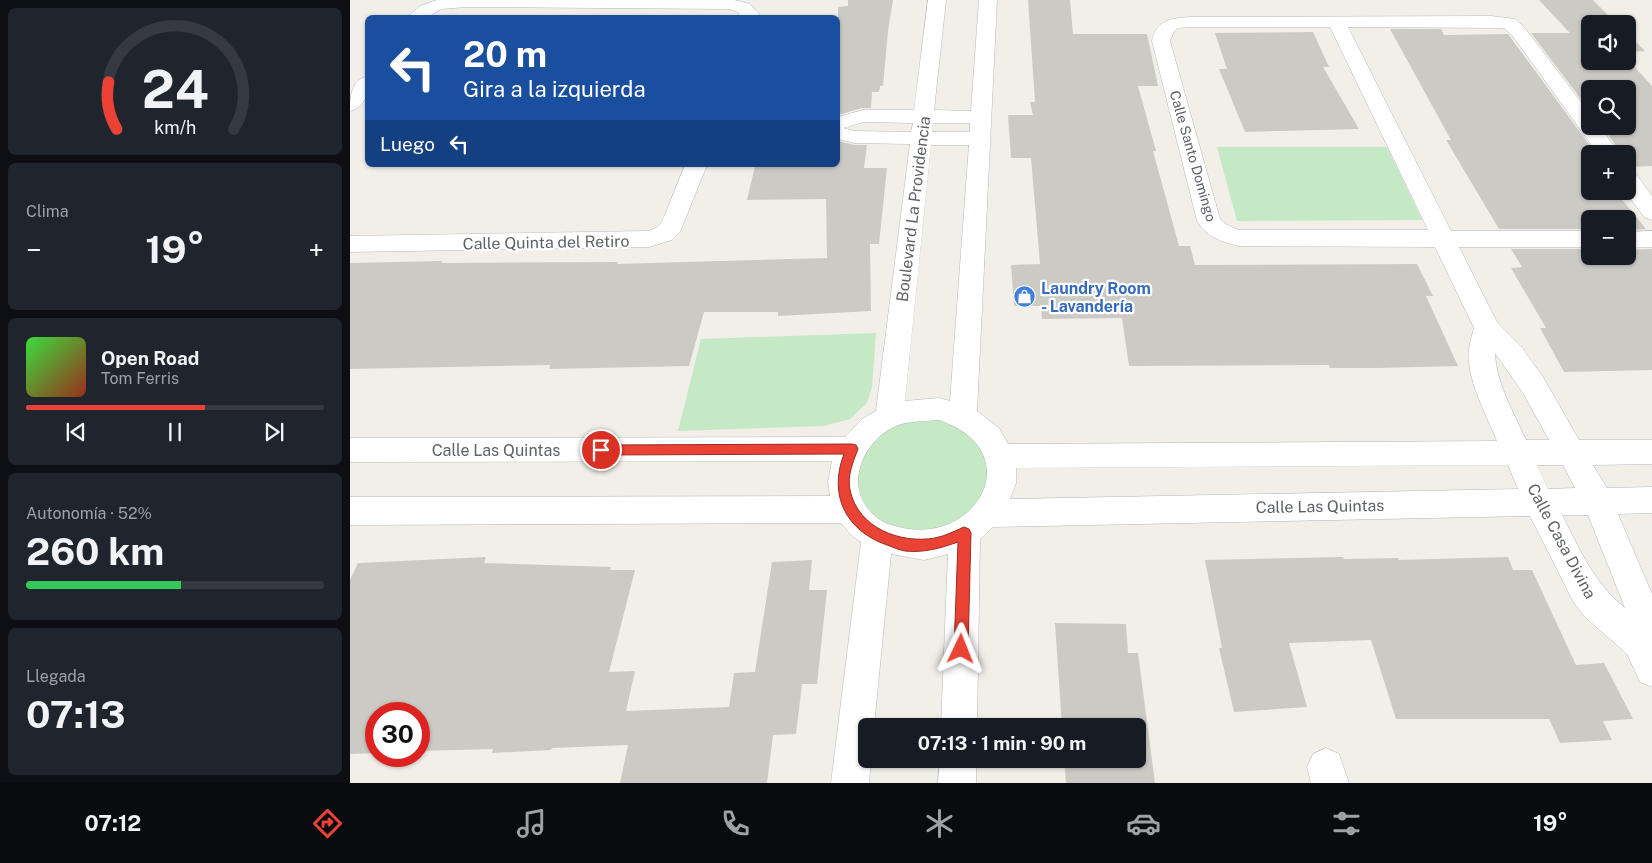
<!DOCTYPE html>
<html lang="es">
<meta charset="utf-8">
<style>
:root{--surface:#171b24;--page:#20242c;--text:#f1f3f6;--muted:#9ea1a6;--line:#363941;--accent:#ea4335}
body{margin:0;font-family:"Public Sans",sans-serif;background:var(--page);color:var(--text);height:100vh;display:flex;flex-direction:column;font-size:19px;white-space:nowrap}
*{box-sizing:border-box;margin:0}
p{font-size:16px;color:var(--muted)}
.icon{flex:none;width:28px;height:28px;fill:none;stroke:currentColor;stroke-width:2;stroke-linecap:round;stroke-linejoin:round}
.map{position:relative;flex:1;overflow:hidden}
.drawer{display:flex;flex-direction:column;gap:8px;padding:8px;background:#0d0f14;width:350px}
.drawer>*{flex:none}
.hud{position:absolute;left:15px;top:15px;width:475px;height:152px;border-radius:8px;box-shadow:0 1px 4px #0004;background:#1a4fa0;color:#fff;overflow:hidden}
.tools{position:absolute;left:1231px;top:15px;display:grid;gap:10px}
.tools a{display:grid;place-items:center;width:55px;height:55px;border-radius:8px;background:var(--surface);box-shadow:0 1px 4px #0004;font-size:25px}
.speed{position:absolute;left:15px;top:702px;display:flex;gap:10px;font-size:25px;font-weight:700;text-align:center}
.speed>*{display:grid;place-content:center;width:65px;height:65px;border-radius:50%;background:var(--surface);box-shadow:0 1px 4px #0004;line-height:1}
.speed .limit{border:8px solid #d22;background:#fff;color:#111}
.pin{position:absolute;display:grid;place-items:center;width:42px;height:42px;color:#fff;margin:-21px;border:2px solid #fff;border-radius:50%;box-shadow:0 1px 5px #0007}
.me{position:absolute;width:55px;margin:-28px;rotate:2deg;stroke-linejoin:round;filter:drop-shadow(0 0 4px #0008)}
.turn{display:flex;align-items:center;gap:18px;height:105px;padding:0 15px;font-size:22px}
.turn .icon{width:65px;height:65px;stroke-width:2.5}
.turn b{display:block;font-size:35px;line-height:42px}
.then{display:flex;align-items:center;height:48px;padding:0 15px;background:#0003;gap:10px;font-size:19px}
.big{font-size:38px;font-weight:700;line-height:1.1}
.drawer .card{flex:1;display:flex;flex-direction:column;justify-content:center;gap:8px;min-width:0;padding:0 18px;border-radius:8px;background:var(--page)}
.drawer .dial{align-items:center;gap:0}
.dial svg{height:130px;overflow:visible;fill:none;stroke:var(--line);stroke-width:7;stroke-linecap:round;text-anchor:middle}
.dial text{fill:var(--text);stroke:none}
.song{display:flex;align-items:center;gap:15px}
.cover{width:60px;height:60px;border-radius:8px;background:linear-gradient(135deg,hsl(120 70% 55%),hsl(10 70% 35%))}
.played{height:5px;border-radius:2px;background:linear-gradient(90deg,var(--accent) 60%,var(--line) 60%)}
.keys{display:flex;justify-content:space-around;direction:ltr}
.heat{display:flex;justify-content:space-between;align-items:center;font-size:28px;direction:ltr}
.charge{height:8px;border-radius:4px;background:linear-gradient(90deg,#34c759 52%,var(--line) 0)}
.trip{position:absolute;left:508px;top:718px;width:288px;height:50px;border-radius:8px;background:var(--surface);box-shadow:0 1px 4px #0004;font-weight:700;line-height:50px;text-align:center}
.menu{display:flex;height:80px;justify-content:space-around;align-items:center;background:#090b0e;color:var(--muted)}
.menu .icon{width:35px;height:35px}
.menu .active{color:var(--accent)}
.menu b{font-size:22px;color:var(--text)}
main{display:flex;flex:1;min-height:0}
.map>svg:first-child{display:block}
</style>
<main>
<section class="drawer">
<div class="card dial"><svg viewBox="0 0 100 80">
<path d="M14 69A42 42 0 1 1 86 69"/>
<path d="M14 69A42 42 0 0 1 9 40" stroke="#ea4335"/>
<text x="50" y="56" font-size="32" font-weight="700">24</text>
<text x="50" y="72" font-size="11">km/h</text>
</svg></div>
<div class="card"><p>Clima</p>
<div class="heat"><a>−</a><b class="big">19°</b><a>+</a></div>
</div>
<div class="card">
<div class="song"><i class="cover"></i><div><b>Open Road</b><p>Tom Ferris</p></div></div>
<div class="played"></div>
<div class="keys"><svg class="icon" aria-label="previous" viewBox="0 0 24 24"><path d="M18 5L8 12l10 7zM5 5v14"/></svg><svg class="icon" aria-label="pause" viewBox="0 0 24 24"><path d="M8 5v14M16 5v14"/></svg><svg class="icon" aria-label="next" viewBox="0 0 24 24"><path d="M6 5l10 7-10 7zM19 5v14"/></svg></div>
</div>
<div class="card"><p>Autonomía · 52%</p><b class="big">260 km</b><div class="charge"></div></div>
<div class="card"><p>Llegada</p><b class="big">07:13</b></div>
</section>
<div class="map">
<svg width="1302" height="783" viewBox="0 0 1302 783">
<rect width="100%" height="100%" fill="#f1efe8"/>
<g fill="#c5e8c5">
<path d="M 867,147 L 1037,147 L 1072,220 L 887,221 Z"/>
<path d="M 526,333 L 522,387 L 517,403 L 500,419 L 474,426 L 328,431 L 351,339 Z"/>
<path d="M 587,418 L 624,434 L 642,466 C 640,475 637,496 632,503 C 629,508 619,513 614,516 C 609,520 601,528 595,529 C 587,531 557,532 550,531 C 513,522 495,476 519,446 C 537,425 559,419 587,418 Z"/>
</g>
<g fill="#cccac5">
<path d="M 498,0 L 543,0 L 538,31 L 533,86 L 530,86 L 529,92 L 522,92 L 521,108 L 512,108 L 488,115 L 488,7 L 498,6 Z"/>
<path d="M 678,0 L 720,0 L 723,34 L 797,34 L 808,86 L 788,86 L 806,151 L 803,151 L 829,246 L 840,246 L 845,265 L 1067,264 L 1083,296 L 1076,296 L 1108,366 L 1027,368 L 980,368 L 979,365 L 779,366 L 772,318 L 692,319 L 691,306 L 664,306 L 661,265 L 690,264 L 681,158 L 661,158 L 658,115 L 683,115 L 680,102 L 685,102 Z"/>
<path d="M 1189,0 L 1243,0 L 1267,24 L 1240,24 L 1240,61 L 1278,60 L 1302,86 L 1302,166 L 1278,167 L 1278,154 L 1272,154 L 1252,126 L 1278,126 L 1278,89 L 1240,89 L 1240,111 L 1181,33 L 1220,33 Z"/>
<path d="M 1040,29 L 1091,29 L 1094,35 L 1158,34 L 1246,154 L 1240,154 L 1240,191 L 1265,191 L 1296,229 L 1278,230 L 1278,219 L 1240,219 L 1240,229 L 1149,229 L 1096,140 L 1101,140 Z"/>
<path d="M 963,32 L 979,67 L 973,67 L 1009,129 L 895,132 L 869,69 L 877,69 L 865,33 Z"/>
<path d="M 1278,34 L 1295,51 L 1278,52 Z"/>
<path d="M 488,141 L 504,145 L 517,145 L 514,168 L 537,168 L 529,244 L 520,244 L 521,311 L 428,316 L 428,312 L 354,312 L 339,366 L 199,369 L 200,365 L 0,369 L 0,263 L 93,261 L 91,263 L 268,262 L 267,264 L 477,258 L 476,199 L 397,200 L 405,166 L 488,165 Z"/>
<path d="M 1161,249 L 1240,249 L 1240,256 L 1278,256 L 1278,250 L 1302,249 L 1302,370 L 1214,372 L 1190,328 L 1196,328 L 1161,268 L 1172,267 Z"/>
<path d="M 136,557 L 134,563 L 261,567 L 260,570 L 285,570 L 259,672 L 285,671 L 276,711 L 379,707 L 384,673 L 405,672 L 422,562 L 462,560 L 459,590 L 477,590 L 467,684 L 452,684 L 446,734 L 423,735 L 417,783 L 270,783 L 278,745 L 202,748 L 201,750 L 142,753 L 143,749 L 69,751 L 69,714 L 26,714 L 26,753 L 0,754 L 0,580 L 8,563 Z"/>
<path d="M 993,557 L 994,559 L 1048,558 L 1049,560 L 1158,557 L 1163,570 L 1182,570 L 1226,665 L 1254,663 L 1283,719 L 1253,721 L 1262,740 L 1210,743 L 1199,719 L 1046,719 L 1021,640 L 939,643 L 957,707 L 884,712 L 869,648 L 872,648 L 855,560 Z"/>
<path d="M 705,623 L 776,624 L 778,653 L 788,653 L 805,783 L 716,783 L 714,759 L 786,759 L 786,726 L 712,726 Z"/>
</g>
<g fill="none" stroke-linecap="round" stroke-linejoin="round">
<defs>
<g id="minor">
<path d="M 87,0 L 384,0 L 400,4 L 409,14 L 409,18 L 391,18 L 388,12 L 379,9 L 116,7 L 92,9 L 76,18 L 56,18 L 70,6 Z"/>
<path d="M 578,0 L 596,0 L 584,110 L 621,111 L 629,0 L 647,0 L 627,411 L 649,428 L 658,444 L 1147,441 C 1137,416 1122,390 1119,363 C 1117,351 1121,339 1124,328 L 1085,247 L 889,246 C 871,242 857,237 847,221 L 802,41 C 806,20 822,18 841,17 L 1141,16 L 1165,19 L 1174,27 L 1240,114 L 1240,126 L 1249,126 L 1270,154 L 1248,154 L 1162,35 L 1154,28 L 998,27 L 1101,231 L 1240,231 L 1240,247 L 1109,247 L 1147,322 L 1170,345 L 1193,377 L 1229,440 L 1302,440 L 1302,464 L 1243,465 L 1257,488 L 1302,487 L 1302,513 L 1268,514 L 1302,594 L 1302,687 L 1290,682 L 1277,654 L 1235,617 L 1224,603 L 1180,516 L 643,527 L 630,539 L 627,726 L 591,726 L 598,554 L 574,560 L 541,554 L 524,726 L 516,726 L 516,759 L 521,759 L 519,783 L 481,783 L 511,542 L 502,536 L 491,523 L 0,525 L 0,497 L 480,496 L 478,482 L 482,461 L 0,462 L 0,438 L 495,437 L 512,419 L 526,411 L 560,144 L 504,143 L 488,139 L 488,117 L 513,110 L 564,110 ZM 841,27 L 980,27 L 1078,230 L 889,230 L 877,225 L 870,219 L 820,41 L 824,31 L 828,28 ZM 514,122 L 563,123 L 561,132 L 504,131 L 493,128 ZM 583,123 L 620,123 L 620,132 L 582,132 ZM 581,145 L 619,145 L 600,401 L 589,398 L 555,401 ZM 1145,353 L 1173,393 L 1199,440 L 1176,440 C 1164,413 1146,383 1145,353 ZM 589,420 C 676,449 632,539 558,529 C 542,526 529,523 518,509 C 494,480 517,435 551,424 C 563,421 577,421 589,420 ZM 1158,465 L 1168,489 L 660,499 L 666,483 L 666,468 ZM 1187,465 L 1213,465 L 1225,488 L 1198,489 ZM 1212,515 L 1238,515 L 1275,608 C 1244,583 1230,550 1212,515 Z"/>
<path d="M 18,76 C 18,91 17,107 0,111 C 0,96 1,80 18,76 Z"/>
<path d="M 335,165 L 357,165 L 330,232 L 322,240 L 299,247 L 0,252 L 0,236 L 298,231 L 306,228 L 312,222 Z"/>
<path d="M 1278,172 L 1286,174 L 1302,196 L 1302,220 L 1294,217 L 1275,191 L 1278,191 Z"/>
<path d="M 1302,231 L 1302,247 L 1278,248 L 1278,232 Z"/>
<path d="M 976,748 L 989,754 L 999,783 L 961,783 L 957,767 L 963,754 Z"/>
<path d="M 590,759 L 626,759 L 626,783 L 588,783 Z"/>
</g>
</defs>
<use href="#minor" stroke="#b5b8bc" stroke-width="1"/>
<use href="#minor" fill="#fff" fill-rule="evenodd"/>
</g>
<path fill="#ea4335" stroke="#982c22" d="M 502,444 L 506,445 L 508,449 C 503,462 497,476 500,490 C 508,528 550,544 585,538 C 595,536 605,531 614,527 L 619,529 L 621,533 L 618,649 L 616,654 L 611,656 L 606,654 L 604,649 L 608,542 C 591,548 574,553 555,551 C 549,550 543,547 537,545 C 496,531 478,495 494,454 L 251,455 L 247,453 L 245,450 L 247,446 L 251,445 Z"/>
<defs>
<symbol id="shop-disc" viewBox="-11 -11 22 22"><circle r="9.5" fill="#3f7fe0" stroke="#fff"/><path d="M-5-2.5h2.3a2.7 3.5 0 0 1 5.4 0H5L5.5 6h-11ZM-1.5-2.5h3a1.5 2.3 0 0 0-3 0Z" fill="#fff"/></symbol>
</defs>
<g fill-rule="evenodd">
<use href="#shop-disc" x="662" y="284" width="25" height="25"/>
</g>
<g text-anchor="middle" stroke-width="4.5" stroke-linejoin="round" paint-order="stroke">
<g font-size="14" fill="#5f6368" stroke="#fff">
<text transform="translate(843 156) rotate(74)" y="5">Calle Santo Domingo</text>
</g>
<g font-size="16" fill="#5f6368" stroke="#fff">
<text transform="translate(563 209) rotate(-83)" y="6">Boulevard La Providencia</text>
<text transform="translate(196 242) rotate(-1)" y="6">Calle Quinta del Retiro</text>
<text x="146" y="456">Calle Las Quintas</text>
<text transform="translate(970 506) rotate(-1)" y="6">Calle Las Quintas</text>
<text transform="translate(1212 541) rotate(62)" y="6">Calle Casa Divina</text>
</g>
<g font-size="16" font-weight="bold" fill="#366cbe" stroke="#fff" text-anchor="start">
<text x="691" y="294">Laundry Room<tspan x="691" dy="18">- Lavandería</tspan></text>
</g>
</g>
</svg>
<div class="tools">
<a><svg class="icon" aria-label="sound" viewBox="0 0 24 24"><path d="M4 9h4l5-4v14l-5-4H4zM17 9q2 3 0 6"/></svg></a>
<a><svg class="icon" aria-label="search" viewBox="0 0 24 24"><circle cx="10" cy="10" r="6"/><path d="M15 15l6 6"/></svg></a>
<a>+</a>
<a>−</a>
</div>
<div class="speed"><div class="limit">30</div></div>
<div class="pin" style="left:251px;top:450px;background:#d93025"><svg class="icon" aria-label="arrive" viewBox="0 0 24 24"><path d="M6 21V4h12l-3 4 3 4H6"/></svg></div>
<svg class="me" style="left:611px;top:649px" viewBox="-20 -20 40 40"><path d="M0-17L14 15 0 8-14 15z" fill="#ea4335" stroke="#fff" stroke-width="4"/></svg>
<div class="trip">07:13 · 1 min · 90 m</div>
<div class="hud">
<div class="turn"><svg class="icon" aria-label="left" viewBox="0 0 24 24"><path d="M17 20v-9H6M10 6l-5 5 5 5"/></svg><div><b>20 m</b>Gira a la izquierda</div></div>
<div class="then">Luego<svg class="icon" aria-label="left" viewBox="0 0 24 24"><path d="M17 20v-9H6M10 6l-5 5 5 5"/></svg></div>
</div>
</div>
</main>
<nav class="menu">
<b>07:12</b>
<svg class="icon active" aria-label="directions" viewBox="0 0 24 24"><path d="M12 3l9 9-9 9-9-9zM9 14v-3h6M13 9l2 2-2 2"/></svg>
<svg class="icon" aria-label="music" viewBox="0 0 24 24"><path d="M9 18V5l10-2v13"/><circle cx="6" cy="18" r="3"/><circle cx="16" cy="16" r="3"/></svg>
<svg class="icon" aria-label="phone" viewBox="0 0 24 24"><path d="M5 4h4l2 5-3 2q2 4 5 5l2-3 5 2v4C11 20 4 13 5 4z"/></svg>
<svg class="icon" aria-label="climate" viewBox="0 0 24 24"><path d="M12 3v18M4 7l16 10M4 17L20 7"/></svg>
<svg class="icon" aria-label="car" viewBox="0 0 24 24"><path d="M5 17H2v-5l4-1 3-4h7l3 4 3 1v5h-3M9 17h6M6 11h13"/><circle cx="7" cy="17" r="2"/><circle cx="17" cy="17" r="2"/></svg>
<svg class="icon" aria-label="filters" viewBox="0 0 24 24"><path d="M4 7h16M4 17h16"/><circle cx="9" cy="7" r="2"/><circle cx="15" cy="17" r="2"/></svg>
<b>19°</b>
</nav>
